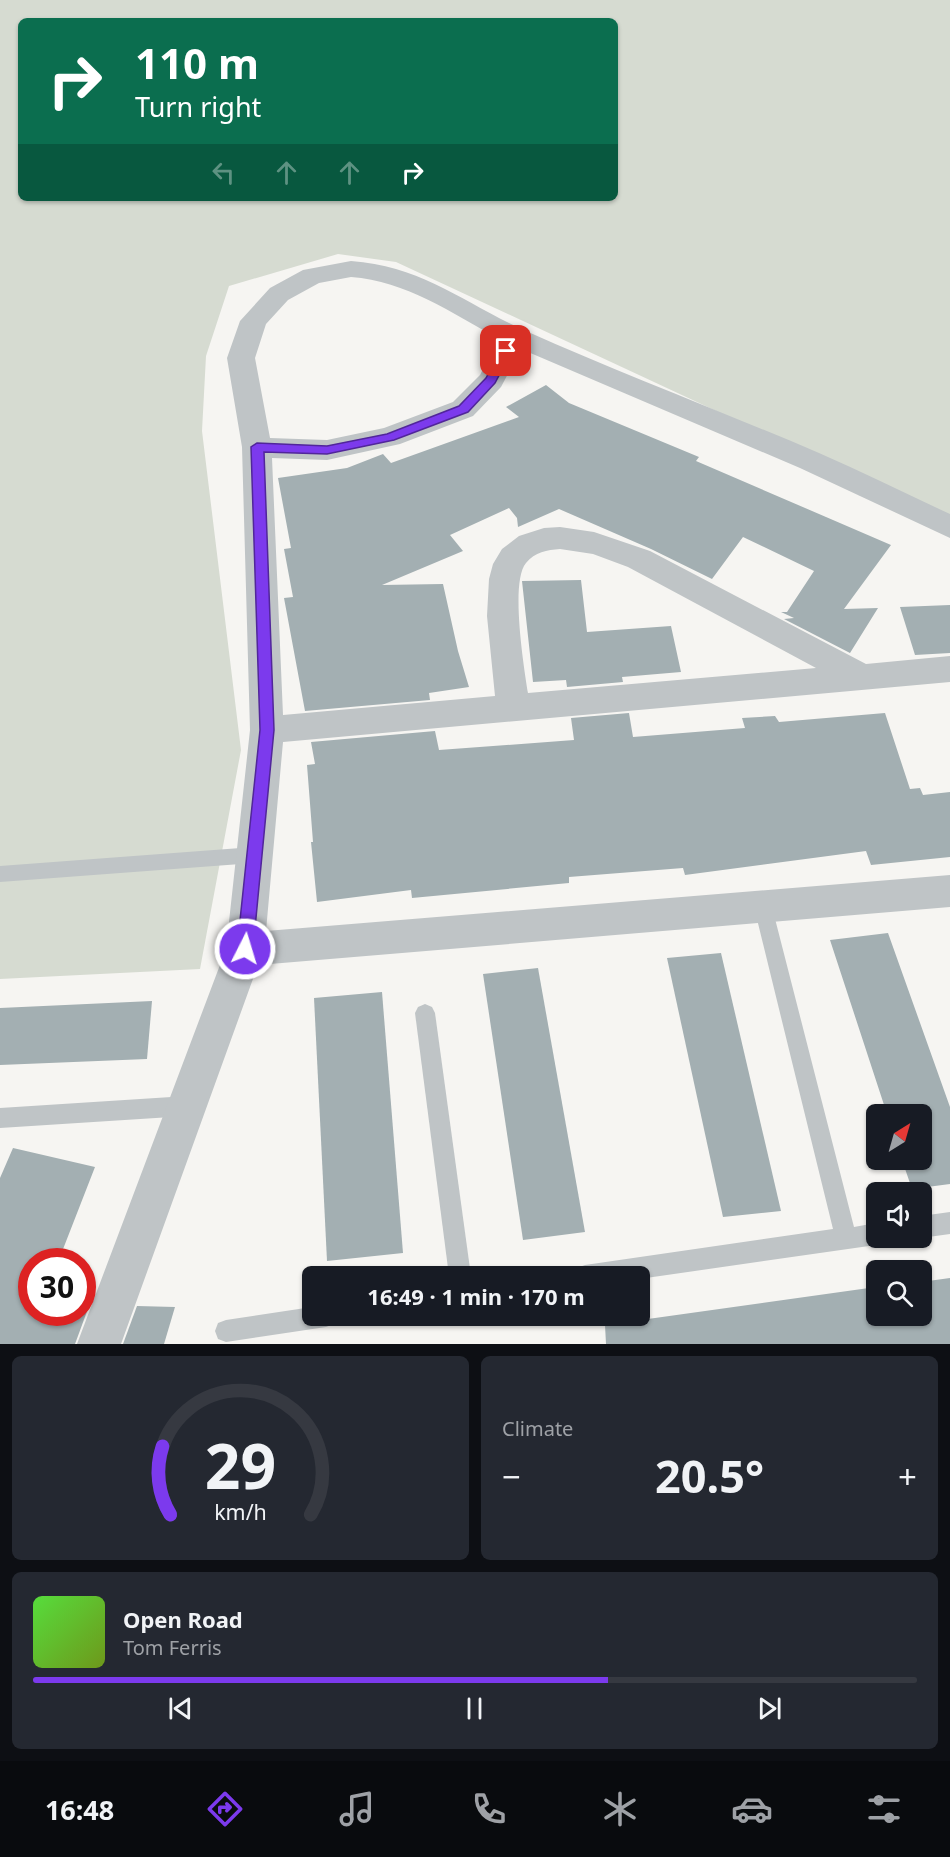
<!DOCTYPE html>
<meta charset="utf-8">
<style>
:root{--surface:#171b24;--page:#242831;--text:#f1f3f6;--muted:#9ea1a6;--line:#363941;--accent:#7c3aed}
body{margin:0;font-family:"Noto Sans",sans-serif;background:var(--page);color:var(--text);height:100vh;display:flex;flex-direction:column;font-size:22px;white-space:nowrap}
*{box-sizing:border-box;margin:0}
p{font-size:20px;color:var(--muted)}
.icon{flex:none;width:33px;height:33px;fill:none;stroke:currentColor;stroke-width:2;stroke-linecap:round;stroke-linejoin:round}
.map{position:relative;height:1344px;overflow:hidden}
.panel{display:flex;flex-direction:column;gap:12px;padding:12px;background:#0d0f14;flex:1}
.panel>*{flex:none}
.hud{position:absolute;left:18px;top:18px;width:600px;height:183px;border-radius:9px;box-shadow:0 2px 4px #0004;background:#0b6e4f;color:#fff;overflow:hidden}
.needle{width:39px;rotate:37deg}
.buttons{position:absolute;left:866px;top:1104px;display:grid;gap:12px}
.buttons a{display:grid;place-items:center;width:66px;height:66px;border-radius:9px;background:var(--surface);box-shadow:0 2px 4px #0004;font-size:30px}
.speed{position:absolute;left:18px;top:1248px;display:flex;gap:12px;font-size:30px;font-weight:700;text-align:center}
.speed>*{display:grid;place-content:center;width:78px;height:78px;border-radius:50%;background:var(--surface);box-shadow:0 2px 4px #0004;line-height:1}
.speed .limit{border:9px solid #d22;background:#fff;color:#111}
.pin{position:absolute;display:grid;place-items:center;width:51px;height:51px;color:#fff;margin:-26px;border-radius:12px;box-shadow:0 3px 9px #0006}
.me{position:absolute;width:66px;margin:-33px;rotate:5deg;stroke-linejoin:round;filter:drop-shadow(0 0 4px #0008)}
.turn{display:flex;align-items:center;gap:21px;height:126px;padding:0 18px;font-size:27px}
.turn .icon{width:78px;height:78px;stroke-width:2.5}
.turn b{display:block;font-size:42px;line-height:51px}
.lanes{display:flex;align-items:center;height:57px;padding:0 18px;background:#0003;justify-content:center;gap:30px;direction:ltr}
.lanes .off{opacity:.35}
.big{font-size:45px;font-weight:700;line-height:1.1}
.panel .widget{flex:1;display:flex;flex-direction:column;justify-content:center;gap:9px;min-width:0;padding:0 21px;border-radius:9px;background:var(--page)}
.panel .dial{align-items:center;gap:0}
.dial svg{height:156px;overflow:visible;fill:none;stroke:var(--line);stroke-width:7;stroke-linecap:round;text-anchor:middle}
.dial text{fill:var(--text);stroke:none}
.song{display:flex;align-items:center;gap:18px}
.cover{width:72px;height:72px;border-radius:9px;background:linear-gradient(135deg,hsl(110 70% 55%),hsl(80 70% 35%))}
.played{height:6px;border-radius:3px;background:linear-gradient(90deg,var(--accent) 65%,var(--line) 65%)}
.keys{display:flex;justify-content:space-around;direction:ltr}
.heat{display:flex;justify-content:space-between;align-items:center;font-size:33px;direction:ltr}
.panel .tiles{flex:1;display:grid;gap:12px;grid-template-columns:1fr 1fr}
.widget:last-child{grid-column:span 2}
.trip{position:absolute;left:302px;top:1266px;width:348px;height:60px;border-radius:9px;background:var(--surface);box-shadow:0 2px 4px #0004;font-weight:700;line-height:60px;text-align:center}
.menu{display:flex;height:96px;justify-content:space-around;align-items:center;background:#090b0e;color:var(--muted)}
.menu .icon{width:42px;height:42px}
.menu .current{color:var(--accent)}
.menu b{font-size:27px;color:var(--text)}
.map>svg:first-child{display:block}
</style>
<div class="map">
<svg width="950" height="1344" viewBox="0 0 950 1344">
<rect width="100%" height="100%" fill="#f6f5f2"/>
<path fill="#d6dbd1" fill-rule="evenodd" d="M 0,0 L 950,0 L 950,529 L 925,508 L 396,262 L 338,254 L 229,286 L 206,356 L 202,431 L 241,750 L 200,969 L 0,979 ZM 21,21 L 615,21 L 615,198 L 21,198 Z"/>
<g fill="#a3afb2">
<path d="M 546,385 L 569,403 L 699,457 L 696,461 L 891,545 L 844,609 L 878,608 L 850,653 L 784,619 L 794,618 L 781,612 L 787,612 L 814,571 L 743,537 L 712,579 L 651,549 L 559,509 L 518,527 L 517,518 L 509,508 L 450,535 L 463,551 L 382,585 L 443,584 L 458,651 L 469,687 L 429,693 L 430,700 L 305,711 L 284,598 L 293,597 L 284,549 L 291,548 L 278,478 L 347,468 L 383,454 L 391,463 L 519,417 L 506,407 Z"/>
<path d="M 581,580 L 587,632 L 671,626 L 681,672 L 622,677 L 623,682 L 567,687 L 566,680 L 533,682 L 522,581 Z"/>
<path d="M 950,605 L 950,653 L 915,655 L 900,607 Z"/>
<path d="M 629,713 L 633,737 L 745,728 L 742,718 L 775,716 L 779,722 L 885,713 L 910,789 L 920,788 L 923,795 L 950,792 L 950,857 L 871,865 L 866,851 L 685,875 L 683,868 L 569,877 L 569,883 L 412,898 L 411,890 L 317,902 L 311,842 L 313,842 L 307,765 L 315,764 L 311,742 L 435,731 L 439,750 L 574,740 L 571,718 Z"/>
<path d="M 888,933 L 950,1107 L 950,1184 L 912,1189 L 902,1160 L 921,1160 L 921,1114 L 887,1114 L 830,940 Z"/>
<path d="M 721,953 L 781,1211 L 723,1217 L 667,958 Z"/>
<path d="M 538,968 L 585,1232 L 523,1240 L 483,974 Z"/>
<path d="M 382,992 L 403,1253 L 327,1261 L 314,998 Z"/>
<path d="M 152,1001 L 147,1059 L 0,1065 L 0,1008 Z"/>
<path d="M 13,1148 L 95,1167 L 58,1262 L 32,1262 L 32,1312 L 82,1312 L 82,1306 L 89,1306 L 75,1344 L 0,1344 L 0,1178 Z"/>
<path d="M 950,1278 L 950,1344 L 606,1344 L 605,1325 L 876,1287 L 876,1316 L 921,1316 L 921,1282 Z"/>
<path d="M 137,1306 L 175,1307 L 164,1344 L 123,1344 Z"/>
</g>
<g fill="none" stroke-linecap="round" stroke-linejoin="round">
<g fill="#bfc4c6" fill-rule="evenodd">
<path d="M 254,847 L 260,850 L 263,855 L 260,860 L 254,863 L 0,882 L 0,866 Z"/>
<path d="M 763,899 L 770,901 L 772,907 L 854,1227 L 876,1223 L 876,1238 L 885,1238 L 884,1242 L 876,1245 L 639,1279 L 639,1276 L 574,1276 L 577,1268 L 585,1265 L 833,1229 L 754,907 L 756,901 Z"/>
<path d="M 425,1004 L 432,1007 L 435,1013 L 471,1276 L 449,1276 L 415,1013 L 418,1007 Z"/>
<path d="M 187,1096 L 194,1099 L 197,1106 L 194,1113 L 187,1116 L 0,1128 L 0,1108 Z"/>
<path d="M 950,1212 L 950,1234 L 921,1238 L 921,1216 Z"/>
<path d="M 312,1307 L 312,1316 L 337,1316 L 334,1324 L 326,1327 L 226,1342 L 218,1339 L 215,1331 L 218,1323 L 226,1320 Z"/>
</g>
<path fill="#bfc4c6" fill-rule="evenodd" d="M 351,261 C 423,266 463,303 526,331 C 622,374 721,411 819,453 C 863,472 906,494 950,514 L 950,538 L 800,468 L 521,349 L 501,387 L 473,416 L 400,444 L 327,460 L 272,458 L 283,715 L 495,696 L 487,616 L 489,579 L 493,564 L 502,549 L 519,536 L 544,528 L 560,527 L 594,532 L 650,551 L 866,664 L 950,656 L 950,682 L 283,742 L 266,931 L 950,875 L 950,907 L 258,965 L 121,1344 L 77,1344 L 226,949 L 250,730 L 242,447 L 227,358 L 240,321 L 270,288 L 303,270 ZM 351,277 C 406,281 452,313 499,339 L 480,375 L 453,402 L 384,428 L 327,440 L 270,438 L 255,358 L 266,324 L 288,300 L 319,283 ZM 560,549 L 593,554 L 628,567 L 816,668 L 528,693 C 524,667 510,582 526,563 C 535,552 547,550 560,549 Z"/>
</g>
<path fill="#7c3aed" stroke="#51269a" stroke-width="1.5" d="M 506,347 L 512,351 L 495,383 L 468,412 L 394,440 L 327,454 L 264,452 L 274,730 L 253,949 L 250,954 L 245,956 L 239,954 L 237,949 L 260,730 L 251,447 L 257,443 L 327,446 L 387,434 L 459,406 L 486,378 L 502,348 Z"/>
</svg>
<div class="buttons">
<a><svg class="needle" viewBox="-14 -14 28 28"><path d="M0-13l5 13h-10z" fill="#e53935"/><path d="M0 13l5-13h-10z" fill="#9ea1a6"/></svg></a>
<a><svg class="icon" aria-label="sound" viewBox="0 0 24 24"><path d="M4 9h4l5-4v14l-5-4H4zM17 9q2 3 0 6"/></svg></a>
<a><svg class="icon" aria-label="search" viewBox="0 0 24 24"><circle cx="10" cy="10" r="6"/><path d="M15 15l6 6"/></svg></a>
</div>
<div class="speed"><div class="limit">30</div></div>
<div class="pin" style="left:506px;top:351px;background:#d93025"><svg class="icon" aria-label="arrive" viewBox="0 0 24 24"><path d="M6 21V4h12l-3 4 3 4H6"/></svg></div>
<svg class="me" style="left:245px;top:949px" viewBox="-20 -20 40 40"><circle r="17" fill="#7c3aed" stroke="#fff" stroke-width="3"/><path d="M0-11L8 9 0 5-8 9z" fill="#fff"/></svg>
<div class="trip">16:49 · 1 min · 170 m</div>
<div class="hud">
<div class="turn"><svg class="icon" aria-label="right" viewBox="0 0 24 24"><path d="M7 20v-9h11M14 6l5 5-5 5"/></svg><div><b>110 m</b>Turn right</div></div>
<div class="lanes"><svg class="icon off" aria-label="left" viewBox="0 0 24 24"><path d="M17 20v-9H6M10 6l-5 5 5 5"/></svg><svg class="icon off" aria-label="ahead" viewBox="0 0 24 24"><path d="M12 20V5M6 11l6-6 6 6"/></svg><svg class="icon off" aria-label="ahead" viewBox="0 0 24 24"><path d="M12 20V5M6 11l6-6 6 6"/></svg><svg class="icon" aria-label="right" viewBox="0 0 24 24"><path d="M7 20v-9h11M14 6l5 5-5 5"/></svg></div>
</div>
</div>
<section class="panel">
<div class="tiles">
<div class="widget dial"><svg viewBox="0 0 100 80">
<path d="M14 69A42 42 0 1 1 86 69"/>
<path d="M14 69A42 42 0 0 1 10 34" stroke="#7c3aed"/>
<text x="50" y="56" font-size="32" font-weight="700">29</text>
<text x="50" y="72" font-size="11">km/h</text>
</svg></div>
<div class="widget"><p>Climate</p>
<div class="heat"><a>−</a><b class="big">20.5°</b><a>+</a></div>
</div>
<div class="widget">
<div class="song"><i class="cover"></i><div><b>Open Road</b><p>Tom Ferris</p></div></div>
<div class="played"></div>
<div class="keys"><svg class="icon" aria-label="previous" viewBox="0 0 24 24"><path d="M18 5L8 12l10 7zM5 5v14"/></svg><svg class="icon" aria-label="pause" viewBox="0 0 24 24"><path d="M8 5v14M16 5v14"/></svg><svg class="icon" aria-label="next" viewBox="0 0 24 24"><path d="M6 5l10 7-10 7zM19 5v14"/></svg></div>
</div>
</div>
</section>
<nav class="menu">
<b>16:48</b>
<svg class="icon current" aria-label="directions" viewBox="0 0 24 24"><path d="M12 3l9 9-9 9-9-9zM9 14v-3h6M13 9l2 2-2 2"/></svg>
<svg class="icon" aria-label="music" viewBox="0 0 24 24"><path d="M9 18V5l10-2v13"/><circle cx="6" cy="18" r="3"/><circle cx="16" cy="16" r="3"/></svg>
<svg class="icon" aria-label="phone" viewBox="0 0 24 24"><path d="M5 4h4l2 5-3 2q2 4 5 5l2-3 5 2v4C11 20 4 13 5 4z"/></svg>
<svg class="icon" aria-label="climate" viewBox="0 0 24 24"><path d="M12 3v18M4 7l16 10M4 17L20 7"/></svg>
<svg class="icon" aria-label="car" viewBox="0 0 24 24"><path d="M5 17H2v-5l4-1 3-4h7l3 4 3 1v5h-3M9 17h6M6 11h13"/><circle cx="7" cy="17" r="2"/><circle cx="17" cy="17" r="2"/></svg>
<svg class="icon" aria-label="filters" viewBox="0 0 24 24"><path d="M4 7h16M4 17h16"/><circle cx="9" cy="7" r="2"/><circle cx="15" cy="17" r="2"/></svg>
</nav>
